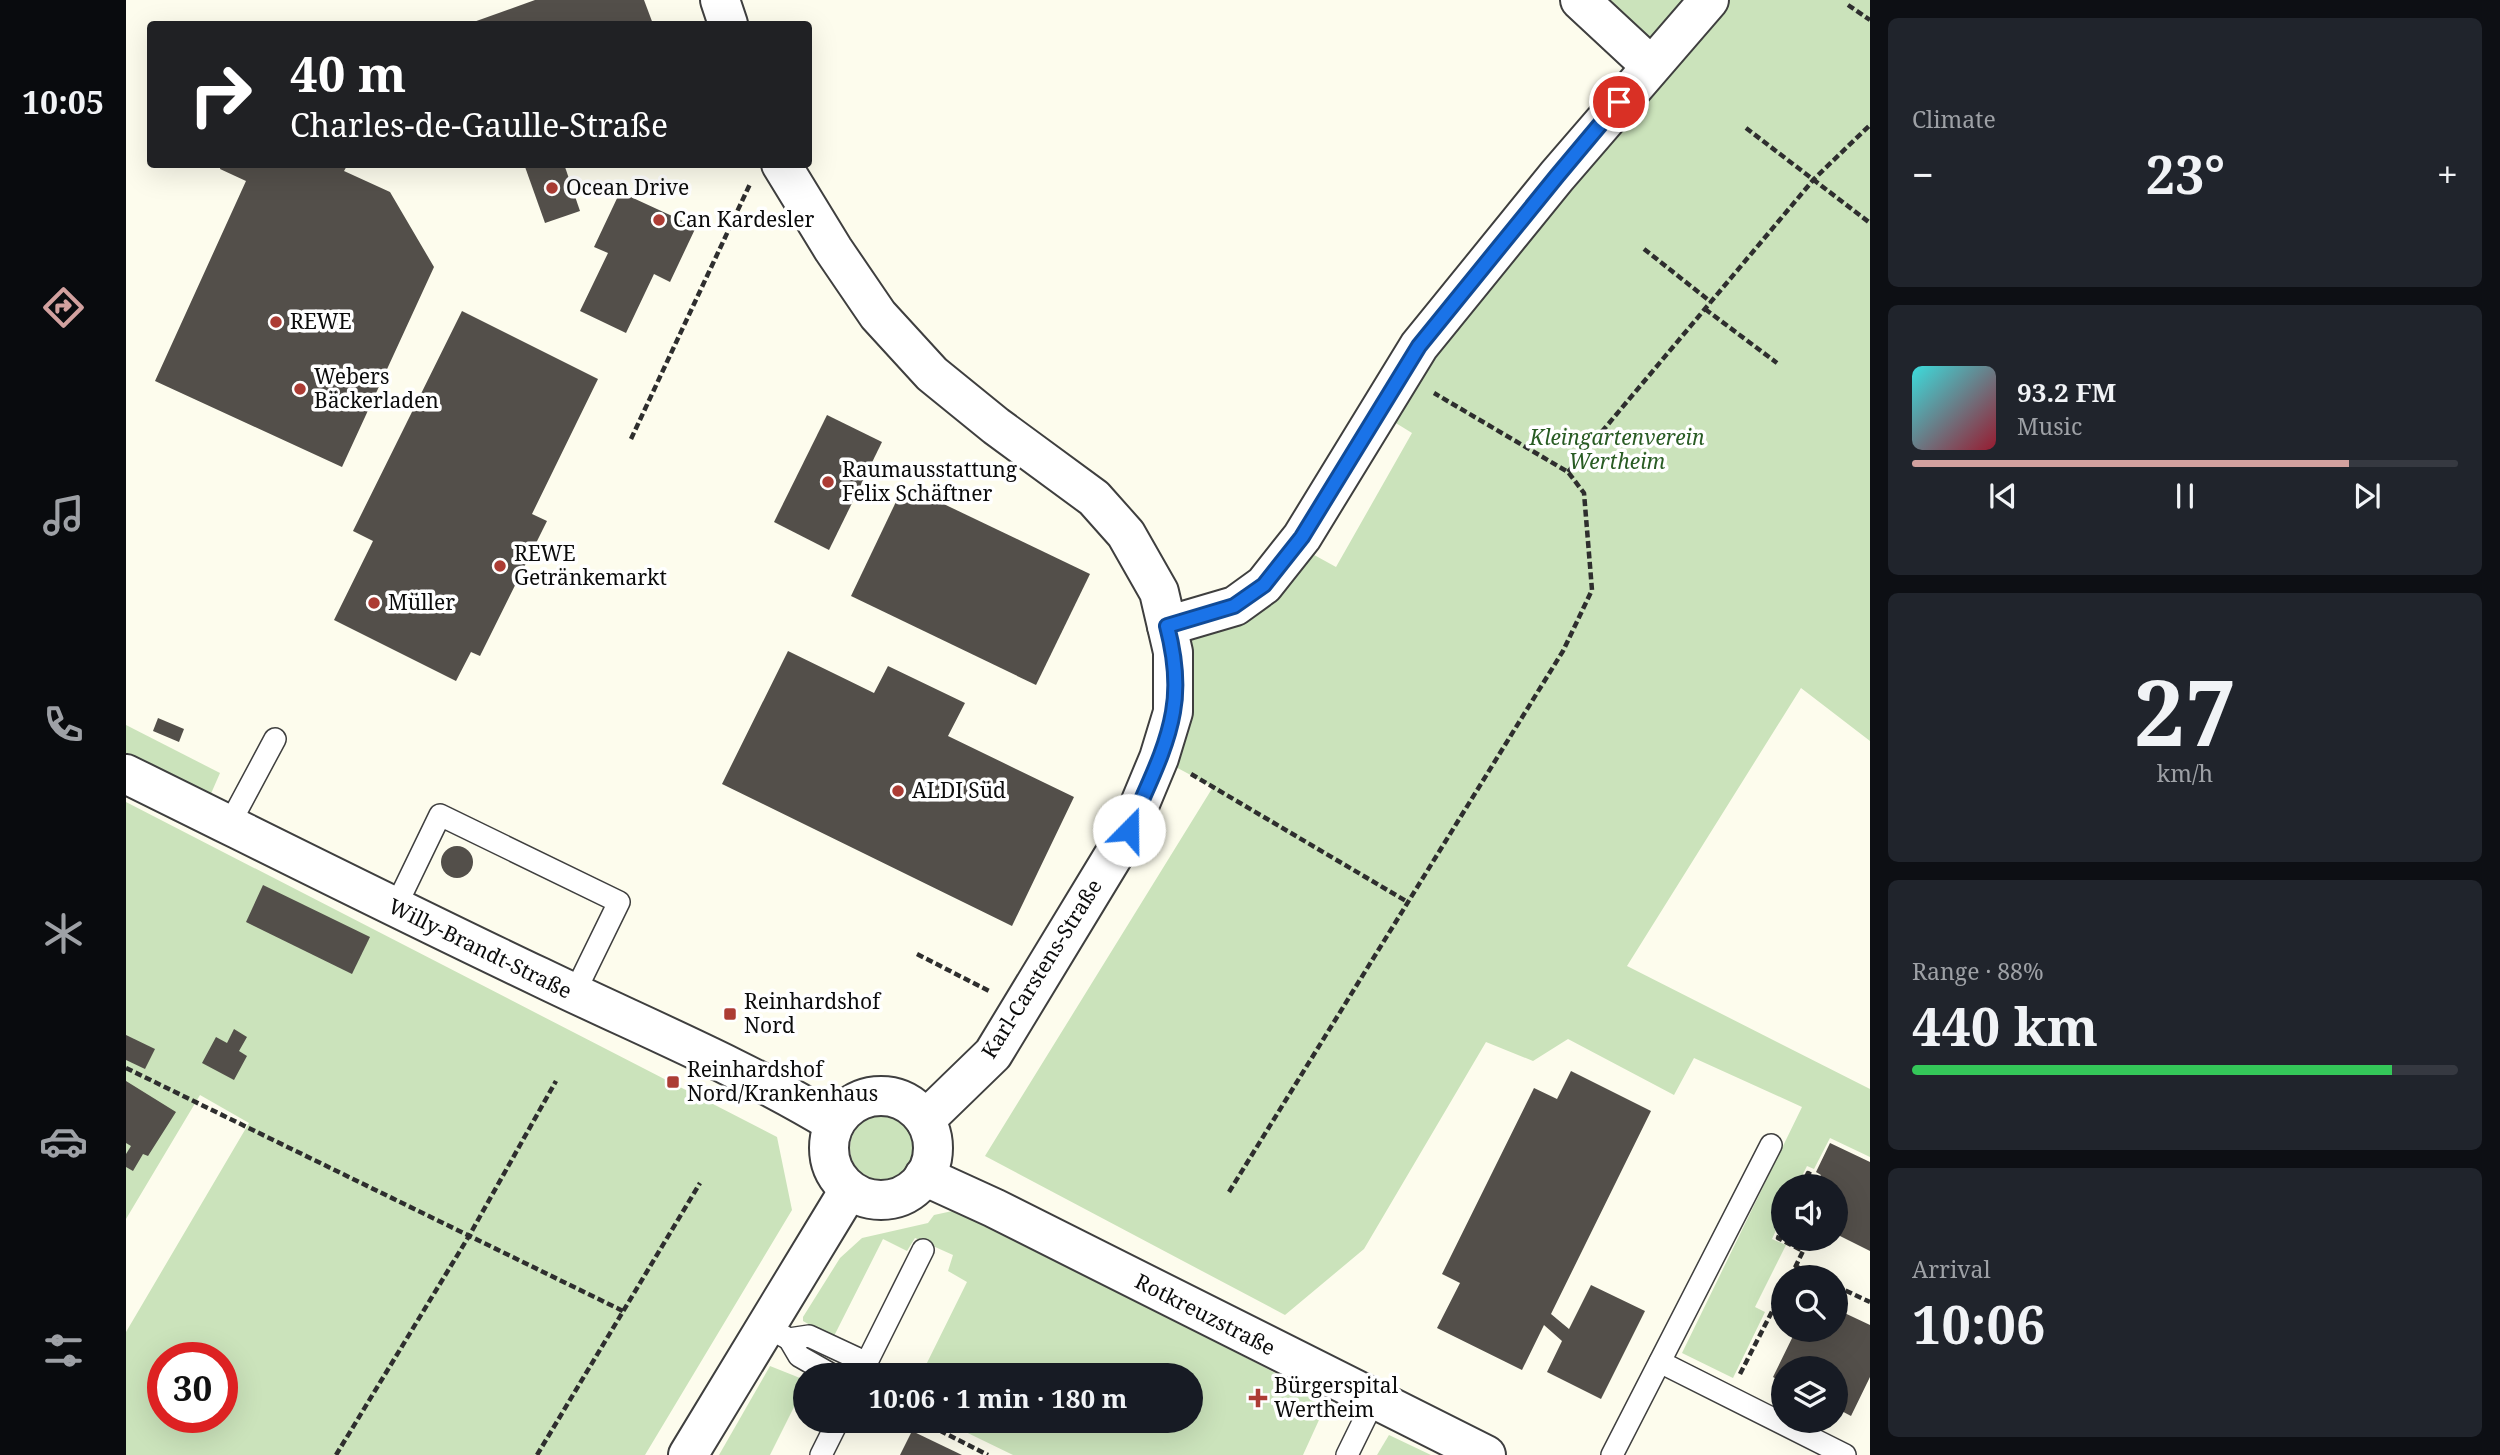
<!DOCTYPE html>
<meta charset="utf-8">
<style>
:root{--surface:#171b24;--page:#20242c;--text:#f1f3f6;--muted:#9ea1a6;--line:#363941;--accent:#d2a19f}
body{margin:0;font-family:"Noto Serif",serif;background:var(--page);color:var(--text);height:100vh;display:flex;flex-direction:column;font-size:26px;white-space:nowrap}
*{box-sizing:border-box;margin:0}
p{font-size:23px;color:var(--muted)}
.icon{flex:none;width:38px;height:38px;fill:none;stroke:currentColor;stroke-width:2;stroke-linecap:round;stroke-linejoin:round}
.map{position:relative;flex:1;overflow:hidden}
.side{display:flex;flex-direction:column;gap:18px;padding:18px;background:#0d0f14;width:630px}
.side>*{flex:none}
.top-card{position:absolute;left:21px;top:21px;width:665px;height:147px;border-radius:7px;box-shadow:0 7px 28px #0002;background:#202124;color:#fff;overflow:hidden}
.fabs{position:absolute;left:1645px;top:1174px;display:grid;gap:14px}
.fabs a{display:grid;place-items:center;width:77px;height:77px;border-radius:50%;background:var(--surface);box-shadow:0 7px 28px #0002;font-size:35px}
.speed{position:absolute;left:21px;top:1342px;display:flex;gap:14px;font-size:35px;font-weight:700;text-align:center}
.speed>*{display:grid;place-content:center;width:91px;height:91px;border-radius:50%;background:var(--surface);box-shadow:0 7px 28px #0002;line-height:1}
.speed .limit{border:10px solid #d22;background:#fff;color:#111}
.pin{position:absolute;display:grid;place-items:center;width:60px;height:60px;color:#fff;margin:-30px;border:4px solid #fff;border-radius:50%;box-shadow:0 2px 7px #0007}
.me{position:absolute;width:77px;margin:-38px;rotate:22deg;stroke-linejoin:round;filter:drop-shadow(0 0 5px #0008)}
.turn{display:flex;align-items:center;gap:24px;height:147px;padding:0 28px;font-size:32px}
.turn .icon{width:91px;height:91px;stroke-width:2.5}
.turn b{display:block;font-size:49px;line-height:60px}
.big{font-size:52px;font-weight:700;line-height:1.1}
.side .tile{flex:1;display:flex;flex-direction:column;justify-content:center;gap:10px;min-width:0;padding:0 24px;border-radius:10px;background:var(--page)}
.side .dial{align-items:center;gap:0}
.dial b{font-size:91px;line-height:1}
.song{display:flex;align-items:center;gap:21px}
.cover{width:84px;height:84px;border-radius:10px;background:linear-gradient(135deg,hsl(180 70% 55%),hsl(350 70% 35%))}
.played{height:7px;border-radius:4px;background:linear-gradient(90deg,var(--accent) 80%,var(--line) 80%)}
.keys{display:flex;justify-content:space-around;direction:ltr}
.heat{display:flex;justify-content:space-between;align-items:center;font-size:38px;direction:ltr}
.charge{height:10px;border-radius:5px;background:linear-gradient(90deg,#34c759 88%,var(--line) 0)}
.trip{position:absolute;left:667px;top:1363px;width:410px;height:70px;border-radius:35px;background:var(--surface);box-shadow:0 7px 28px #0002;font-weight:700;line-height:70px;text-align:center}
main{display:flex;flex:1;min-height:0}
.menu{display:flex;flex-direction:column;width:126px;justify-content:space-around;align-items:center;background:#090b0e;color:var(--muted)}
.menu .icon{width:49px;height:49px}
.menu .active{color:var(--accent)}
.menu b{font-size:32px;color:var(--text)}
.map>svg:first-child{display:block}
</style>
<main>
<nav class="menu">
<b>10:05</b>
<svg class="icon active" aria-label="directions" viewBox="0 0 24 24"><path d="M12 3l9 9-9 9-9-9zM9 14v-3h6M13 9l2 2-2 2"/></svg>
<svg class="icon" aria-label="music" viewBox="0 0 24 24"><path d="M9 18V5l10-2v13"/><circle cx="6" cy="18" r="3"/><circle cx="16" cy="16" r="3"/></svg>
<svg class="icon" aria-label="phone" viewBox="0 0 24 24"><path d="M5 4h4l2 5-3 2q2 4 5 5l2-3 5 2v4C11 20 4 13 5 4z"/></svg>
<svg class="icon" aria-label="climate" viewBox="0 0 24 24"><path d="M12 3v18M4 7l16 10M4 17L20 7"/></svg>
<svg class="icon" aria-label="car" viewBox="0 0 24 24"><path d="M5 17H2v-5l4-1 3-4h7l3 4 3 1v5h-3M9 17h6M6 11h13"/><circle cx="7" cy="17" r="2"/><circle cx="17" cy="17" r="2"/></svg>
<svg class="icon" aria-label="filters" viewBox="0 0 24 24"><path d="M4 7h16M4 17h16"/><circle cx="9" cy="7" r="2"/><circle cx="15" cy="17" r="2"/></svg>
</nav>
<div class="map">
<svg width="1744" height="1455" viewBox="0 0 1744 1455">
<rect width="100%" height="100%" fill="#fdfced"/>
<g fill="#cbe3bb" fill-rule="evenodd">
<path d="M 1463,0 L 1583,0 L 1533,56 Z"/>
<path d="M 1604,0 L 1744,0 L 1744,741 L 1675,688 L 1501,966 L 1744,1089 L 1744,1157 L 1704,1138 L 1688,1169 L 1681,1166 L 1671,1186 L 1657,1186 L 1657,1215 L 1646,1239 L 1660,1245 L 1629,1307 L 1639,1312 L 1607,1378 L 1556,1353 L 1676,1107 L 1568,1058 L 1548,1095 L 1442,1039 L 1407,1061 L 1360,1042 L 1238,1249 L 1159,1315 L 859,1156 L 1087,787 L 1033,758 L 1047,652 L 1170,545 L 1210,567 L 1286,433 L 1260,417 L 1330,322 Z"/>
<path d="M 0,725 L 94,773 L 77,812 L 0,774 Z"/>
<path d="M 0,802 L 651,1137 L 666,1210 L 519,1455 L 0,1455 L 0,1332 L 123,1123 L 74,1095 L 0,1219 ZM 37,1358 L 96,1358 L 96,1418 L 37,1418 Z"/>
<circle cx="757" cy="1148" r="33"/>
<path d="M 831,1210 L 849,1215 L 1191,1395 L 1198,1409 L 1177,1455 L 887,1455 L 817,1421 L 1064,1421 L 1064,1376 L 795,1375 L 841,1282 L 822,1271 L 827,1255 L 789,1238 L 781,1251 L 757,1239 L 707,1338 L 677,1321 L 677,1317 L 714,1258 L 736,1238 L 802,1223 L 808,1215 Z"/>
<path d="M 644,1366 L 679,1380 L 679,1385 L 644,1455 L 593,1455 Z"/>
<path d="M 1263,1435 L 1305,1455 L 1251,1455 Z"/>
</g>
<g fill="#534f4a">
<path d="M 409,0 L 518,0 L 527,24 L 342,24 Z"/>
<path d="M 95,164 L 222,164 L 218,171 L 264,192 L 308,267 L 216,467 L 29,381 L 120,181 L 94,169 Z"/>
<path d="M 398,164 L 438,164 L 454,211 L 419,223 Z"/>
<path d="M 494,192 L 570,227 L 544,282 L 528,274 L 500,333 L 454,311 L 482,253 L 468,247 Z"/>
<path d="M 336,311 L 472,379 L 406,514 L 421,521 L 354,656 L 345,652 L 330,681 L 208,620 L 247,541 L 227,531 Z"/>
<path d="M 701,415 L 756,442 L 703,550 L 648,522 Z"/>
<path d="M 778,485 L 964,574 L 910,685 L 725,596 Z"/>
<path d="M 662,651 L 748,693 L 762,666 L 839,703 L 822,736 L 948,797 L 886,926 L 596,784 Z"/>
<path d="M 32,718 L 58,729 L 53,742 L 27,731 Z"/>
<circle cx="331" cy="862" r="16"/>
<path d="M 137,885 L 244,937 L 226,974 L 120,922 Z"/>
<path d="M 108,1029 L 121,1037 L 113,1051 L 121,1056 L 108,1080 L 76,1063 L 90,1037 L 101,1043 Z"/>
<path d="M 0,1035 L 29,1049 L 19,1069 L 0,1060 Z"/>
<path d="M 1445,1071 L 1525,1111 L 1425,1314 L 1443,1329 L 1465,1285 L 1519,1311 L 1475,1399 L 1421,1372 L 1436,1341 L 1418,1325 L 1396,1370 L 1311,1328 L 1334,1283 L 1316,1274 L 1408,1088 L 1431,1099 Z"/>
<path d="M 0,1081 L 50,1112 L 22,1156 L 17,1154 L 7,1171 L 0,1167 L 0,1154 L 5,1146 L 0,1143 Z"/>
<path d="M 1704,1143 L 1744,1162 L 1744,1251 L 1710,1234 L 1710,1186 L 1681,1186 L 1683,1181 L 1689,1184 L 1695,1175 L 1690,1172 Z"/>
<path d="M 1710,1309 L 1744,1325 L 1744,1377 L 1725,1416 L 1710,1408 L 1710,1368 L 1657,1368 L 1657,1383 L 1647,1377 L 1670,1330 L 1710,1330 Z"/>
<path d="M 786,1431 L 836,1455 L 774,1455 Z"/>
</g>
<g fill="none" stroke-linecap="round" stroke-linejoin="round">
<defs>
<g id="service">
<path d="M 103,825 L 149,739"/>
<path d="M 269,908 L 314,815 L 493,902 L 448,994"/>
<path d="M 639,1326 L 663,1339 L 683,1336 L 741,1363"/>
<path d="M 663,1339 L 673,1356 L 708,1376"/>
<path d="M 1534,1362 L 1719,1455"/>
<path d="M 734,1376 L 797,1250"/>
<path d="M 695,1455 L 712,1421"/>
<path d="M 1221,1455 L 1248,1400"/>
<path d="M 1486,1455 L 1645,1145"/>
</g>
<g id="minor">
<path d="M 594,0 L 602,24"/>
<path d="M 1454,0 L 1525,66"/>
<path d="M 655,164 L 707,249 L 752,315 L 806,374 L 870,426 L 968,498 L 1000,534 L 1033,592 L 1047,652 L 1047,712 L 1033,758 L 1003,830 L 867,1054 L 799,1120"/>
<path d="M 1041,626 L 1109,606 L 1138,585 L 1176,537 L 1293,346 L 1431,176 L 1583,0"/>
<path d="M 0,774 C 138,842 275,911 414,977 C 513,1025 614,1066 708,1123"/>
<circle cx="755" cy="1148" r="52"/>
<path d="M 798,1176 L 868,1208 L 1360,1455"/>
<path d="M 562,1455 L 723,1190"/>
</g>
</defs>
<use href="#service" stroke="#3f3f3f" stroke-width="24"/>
<use href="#minor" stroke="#3f3f3f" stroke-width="42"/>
<g stroke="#2e2e2e" stroke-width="4.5" stroke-dasharray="7 3.5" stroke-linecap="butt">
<path d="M 1722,5 L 1744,20"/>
<path d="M 1620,128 L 1744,223"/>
<path d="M 1518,249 L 1585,302"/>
<path d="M 1579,309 L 1651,363"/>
<path d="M 505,439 L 624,184"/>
<path d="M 1442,472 L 1688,179 L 1744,125"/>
<path d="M 1065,774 L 1280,901"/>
<path d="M 791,954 L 865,992"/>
<path d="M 0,1068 L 497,1311"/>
<path d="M 1676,1186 L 1682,1173 L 1688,1176"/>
<path d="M 1103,1192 L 1437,651 L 1466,590 L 1458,493 L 1442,472 L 1308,393"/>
<path d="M 1657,1226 L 1652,1238 L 1677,1251 L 1664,1278"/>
<path d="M 1669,1266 L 1693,1278"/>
<path d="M 1710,1286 L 1744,1302"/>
<path d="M 1614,1374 L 1657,1290"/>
<path d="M 795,1421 L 862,1455"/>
<path d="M 210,1455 L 343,1236 L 430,1081"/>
<path d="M 411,1455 L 574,1183"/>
</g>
<use href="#service" stroke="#fff" stroke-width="21"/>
<use href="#minor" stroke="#fff" stroke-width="38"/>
</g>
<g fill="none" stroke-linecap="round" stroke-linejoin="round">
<defs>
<path id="route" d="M 1003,830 C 1018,792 1040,753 1047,712 C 1052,685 1048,653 1041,626 L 1108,606 L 1138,585 L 1176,537 L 1293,346 L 1431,176 L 1493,102"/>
</defs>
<use href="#route" stroke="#114b97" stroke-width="18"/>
<use href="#route" stroke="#1a73e8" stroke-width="12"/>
</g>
<g fill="#ac3c34" stroke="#fff" stroke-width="2.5">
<circle cx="426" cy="188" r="7"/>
<circle cx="533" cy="220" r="7"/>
<circle cx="150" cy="322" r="7"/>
<circle cx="174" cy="389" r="7"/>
<circle cx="702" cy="482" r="7"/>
<circle cx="374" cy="566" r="7"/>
<circle cx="248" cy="603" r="7"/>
<circle cx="772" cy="791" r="7"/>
<rect x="597" y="1007" width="14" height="14" rx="3.5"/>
<rect x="540" y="1075" width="14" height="14" rx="3.5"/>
<path d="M1128.5 1387.5h7v7h7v7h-7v7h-7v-7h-7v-7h7z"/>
</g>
<g text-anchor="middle" stroke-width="7" stroke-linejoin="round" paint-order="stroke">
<g font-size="21" fill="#0c0c0c" stroke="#fff" text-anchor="start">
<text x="440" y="195">Ocean Drive</text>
<text x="547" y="227">Can Kardesler</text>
<text x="164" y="329">REWE</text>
<text x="188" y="384">Webers<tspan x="188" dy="24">Bäckerladen</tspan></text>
<text x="716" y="477">Raumausstattung<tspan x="716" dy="24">Felix Schäftner</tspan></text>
<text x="388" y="561">REWE<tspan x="388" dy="24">Getränkemarkt</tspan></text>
<text x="262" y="610">Müller</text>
<text x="786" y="798">ALDI Süd</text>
<text x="618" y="1009">Reinhardshof<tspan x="618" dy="24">Nord</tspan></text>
<text x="561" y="1077">Reinhardshof<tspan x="561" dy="24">Nord/Krankenhaus</tspan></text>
<text x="1148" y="1393">Bürgerspital<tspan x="1148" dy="24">Wertheim</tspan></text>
</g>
<g font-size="21" font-style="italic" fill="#295c24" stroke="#fff">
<text x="1491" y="445">Kleingartenverein<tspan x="1491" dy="24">Wertheim</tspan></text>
</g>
<g font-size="21" fill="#0c0c0c" stroke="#fff">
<text transform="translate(354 949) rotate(26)" y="7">Willy-Brandt-Straße</text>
<text transform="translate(916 969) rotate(-58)" y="7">Karl-Carstens-Straße</text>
<text transform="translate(1079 1315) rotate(27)" y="7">Rotkreuzstraße</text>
</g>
</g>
</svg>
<div class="fabs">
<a><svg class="icon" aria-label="sound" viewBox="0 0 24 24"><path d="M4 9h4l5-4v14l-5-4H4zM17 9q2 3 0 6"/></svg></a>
<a><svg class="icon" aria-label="search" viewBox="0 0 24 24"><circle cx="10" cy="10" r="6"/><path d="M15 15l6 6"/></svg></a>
<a><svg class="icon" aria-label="layers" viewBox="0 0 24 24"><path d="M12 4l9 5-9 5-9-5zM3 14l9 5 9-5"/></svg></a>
</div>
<div class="speed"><div class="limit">30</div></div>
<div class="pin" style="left:1493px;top:102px;background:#d93025"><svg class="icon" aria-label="arrive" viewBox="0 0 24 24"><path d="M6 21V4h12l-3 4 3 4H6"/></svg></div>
<svg class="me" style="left:1003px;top:830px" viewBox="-20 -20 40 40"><circle r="19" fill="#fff"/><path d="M0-13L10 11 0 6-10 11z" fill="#1a73e8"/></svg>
<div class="trip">10:06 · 1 min · 180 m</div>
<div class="top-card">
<div class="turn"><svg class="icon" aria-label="right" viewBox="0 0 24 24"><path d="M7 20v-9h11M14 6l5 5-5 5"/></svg><div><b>40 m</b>Charles-de-Gaulle-Straße</div></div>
</div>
</div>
<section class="side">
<div class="tile"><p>Climate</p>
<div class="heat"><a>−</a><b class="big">23°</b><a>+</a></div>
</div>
<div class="tile">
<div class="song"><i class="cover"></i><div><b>93.2 FM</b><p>Music</p></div></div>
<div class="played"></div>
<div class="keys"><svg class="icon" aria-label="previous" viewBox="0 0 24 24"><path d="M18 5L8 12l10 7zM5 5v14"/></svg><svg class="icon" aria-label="pause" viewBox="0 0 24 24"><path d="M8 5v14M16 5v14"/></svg><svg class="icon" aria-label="next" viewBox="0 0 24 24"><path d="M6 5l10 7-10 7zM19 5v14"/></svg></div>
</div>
<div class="tile dial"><b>27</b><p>km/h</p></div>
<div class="tile"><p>Range · 88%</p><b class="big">440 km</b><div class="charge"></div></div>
<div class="tile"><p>Arrival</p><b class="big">10:06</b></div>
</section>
</main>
